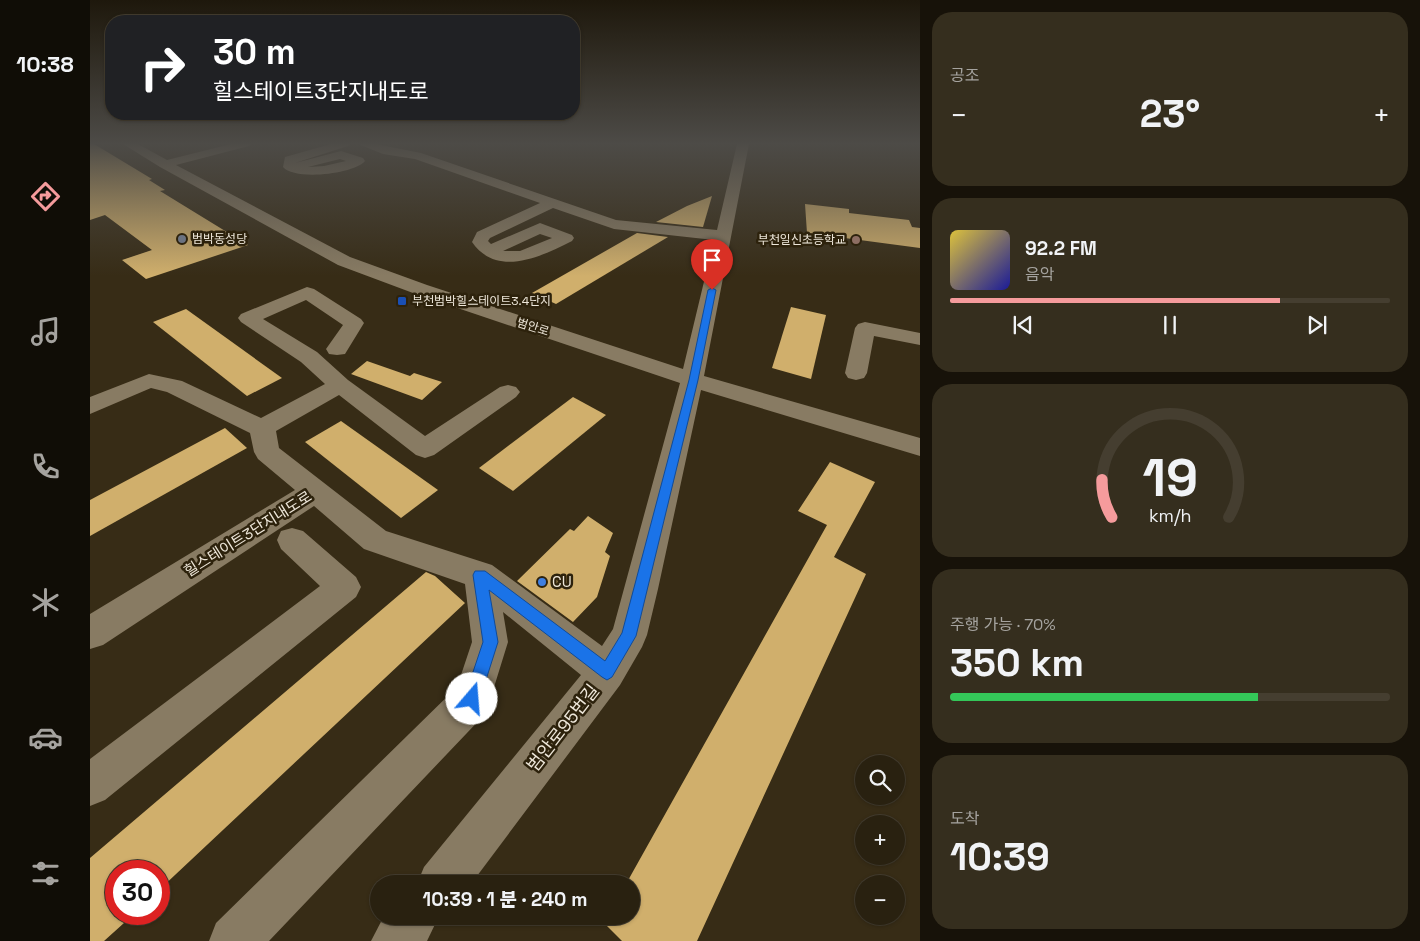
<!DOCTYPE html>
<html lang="ko">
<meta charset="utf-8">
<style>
:root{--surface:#292110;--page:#352e1e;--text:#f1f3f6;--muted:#a5a39f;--line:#453e30;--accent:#f59b9c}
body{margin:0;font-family:"Space Grotesk","Noto Sans KR",sans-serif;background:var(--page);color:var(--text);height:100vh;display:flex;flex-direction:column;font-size:19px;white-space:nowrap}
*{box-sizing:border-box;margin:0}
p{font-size:16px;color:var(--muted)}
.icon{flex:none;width:28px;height:28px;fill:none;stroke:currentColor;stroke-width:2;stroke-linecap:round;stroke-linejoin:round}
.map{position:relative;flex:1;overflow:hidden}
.sheet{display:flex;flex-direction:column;gap:12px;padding:12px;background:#171209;width:500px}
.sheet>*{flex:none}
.banner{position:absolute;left:15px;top:15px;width:475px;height:105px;border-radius:20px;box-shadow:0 1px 4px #0004,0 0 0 1px var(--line);background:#202124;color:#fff;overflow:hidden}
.tools{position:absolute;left:765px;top:755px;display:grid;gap:10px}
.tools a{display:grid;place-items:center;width:50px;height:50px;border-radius:50%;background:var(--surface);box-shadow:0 1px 4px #0004,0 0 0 1px var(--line);font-size:25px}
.speed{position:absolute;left:15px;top:860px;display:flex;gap:10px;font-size:25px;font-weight:700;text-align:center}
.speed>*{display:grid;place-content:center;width:65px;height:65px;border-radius:50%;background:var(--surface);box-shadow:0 1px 4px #0004,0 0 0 1px var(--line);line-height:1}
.speed .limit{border:8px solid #d22;background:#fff;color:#111}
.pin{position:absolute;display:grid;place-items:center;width:42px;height:42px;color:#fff;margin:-51px -21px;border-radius:50% 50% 50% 0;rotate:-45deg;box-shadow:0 0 5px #0007}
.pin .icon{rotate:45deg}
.me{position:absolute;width:55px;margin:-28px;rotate:18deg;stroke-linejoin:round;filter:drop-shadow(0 0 4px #0008)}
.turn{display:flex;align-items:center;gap:18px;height:105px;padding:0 25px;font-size:22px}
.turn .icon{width:65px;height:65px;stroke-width:2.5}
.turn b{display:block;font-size:35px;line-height:42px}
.big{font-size:38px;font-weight:800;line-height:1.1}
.sheet .card{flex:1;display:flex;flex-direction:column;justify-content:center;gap:8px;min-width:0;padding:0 18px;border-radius:20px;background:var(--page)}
.sheet .dial{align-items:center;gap:0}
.dial svg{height:130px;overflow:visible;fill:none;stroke:var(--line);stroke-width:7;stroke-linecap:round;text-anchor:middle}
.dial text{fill:var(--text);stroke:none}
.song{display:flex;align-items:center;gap:15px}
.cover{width:60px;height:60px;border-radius:8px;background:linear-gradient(135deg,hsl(50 70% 55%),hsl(240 70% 35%))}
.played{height:5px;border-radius:2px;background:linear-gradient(90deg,var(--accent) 75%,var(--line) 75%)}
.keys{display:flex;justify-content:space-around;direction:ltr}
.heat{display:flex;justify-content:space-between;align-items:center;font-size:28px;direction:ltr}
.charge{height:8px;border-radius:4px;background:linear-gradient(90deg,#34c759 70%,var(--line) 0)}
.trip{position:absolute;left:280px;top:875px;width:270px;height:50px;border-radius:25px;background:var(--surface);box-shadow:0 1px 4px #0004,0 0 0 1px var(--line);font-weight:800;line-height:50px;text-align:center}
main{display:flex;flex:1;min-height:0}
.tabs{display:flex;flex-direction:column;width:90px;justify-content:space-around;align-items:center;background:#100d06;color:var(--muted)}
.tabs .icon{width:35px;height:35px}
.tabs .active{color:var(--accent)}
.tabs b{font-size:22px;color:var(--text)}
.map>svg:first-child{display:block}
</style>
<main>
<nav class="tabs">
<b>10:38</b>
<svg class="icon active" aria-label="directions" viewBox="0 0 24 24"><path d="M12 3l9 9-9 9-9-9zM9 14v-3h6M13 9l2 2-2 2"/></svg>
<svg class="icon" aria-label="music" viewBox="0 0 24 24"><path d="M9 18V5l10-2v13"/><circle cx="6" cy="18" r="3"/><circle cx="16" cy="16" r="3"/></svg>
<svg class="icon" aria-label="phone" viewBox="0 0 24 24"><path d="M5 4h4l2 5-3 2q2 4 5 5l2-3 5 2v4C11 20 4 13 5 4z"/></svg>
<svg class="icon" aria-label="climate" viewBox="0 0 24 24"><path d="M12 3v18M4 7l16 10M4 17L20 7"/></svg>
<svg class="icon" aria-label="car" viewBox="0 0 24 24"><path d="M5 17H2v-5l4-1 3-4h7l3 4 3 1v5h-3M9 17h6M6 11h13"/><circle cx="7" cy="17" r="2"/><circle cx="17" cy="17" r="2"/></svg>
<svg class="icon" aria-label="filters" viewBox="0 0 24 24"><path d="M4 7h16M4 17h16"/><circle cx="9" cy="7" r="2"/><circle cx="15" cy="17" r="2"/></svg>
</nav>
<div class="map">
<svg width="830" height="941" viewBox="0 0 830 941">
<rect width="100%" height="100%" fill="#372c16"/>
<g fill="#d0af6c">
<path d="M 0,144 L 4,144 L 62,179 L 59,180 L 75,190 L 70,191 L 158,245 L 56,279 L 32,260 L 62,250 L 15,215 L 0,220 Z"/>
<path d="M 622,196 L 613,227 L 566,222 L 597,206 Z"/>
<path d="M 715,204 L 759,209 L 759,213 L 819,220 L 822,227 L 830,228 L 830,248 L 717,233 Z"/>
<path d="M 547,233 L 578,237 L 466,304 L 442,293 Z"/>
<path d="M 701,307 L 736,315 L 721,379 L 682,368 Z"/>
<path d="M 96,309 L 192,378 L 157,396 L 63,322 Z"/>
<path d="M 277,361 L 320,376 L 324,373 L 352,382 L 332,400 L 261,374 Z"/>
<path d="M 483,397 L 516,415 L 423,491 L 389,468 Z"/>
<path d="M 251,421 L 348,490 L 311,518 L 215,442 Z"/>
<path d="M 135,428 L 157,448 L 0,536 L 0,500 Z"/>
<path d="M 740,462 L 785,482 L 744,557 L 776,574 L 607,941 L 532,941 L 514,923 L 518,916 L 541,916 L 541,884 L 536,884 L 737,525 L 708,511 Z"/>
<path d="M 498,516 L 523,533 L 515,552 L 520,556 L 507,597 L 483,622 L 427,581 L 480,529 L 484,531 Z"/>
<path d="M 336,572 L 345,576 L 375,603 L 69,890 L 69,871 L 26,871 L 26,914 L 44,914 L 14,941 L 0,941 L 0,858 Z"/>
</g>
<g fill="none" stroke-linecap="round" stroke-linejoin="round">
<g fill="#887b63" fill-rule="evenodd">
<path d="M 33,144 L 48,144 L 77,160 L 141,144 L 161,144 L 159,146 L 86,165 L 260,257 L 337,285 L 593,369 L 624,240 L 524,229 L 463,208 L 400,238 L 398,241 L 401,244 L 450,223 L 482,235 L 484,238 L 482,241 C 450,257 407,278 382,242 L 387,232 L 450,203 L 325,159 L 293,154 L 268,144 L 286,144 L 331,153 L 526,220 L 627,230 L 647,144 L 659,144 L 614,376 L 830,438 L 830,456 L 611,390 L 568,589 L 557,635 L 552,647 L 530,685 L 381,884 L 327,884 L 334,867 L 491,675 L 413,612 L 418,642 L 396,713 L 179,941 L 119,941 L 126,923 L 367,687 L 382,642 L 375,584 L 274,549 L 224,506 L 13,645 L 0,649 L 0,614 L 205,490 L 168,459 L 164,452 L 160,433 L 77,392 L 61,388 L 0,414 L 0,397 L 59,374 L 92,381 L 171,418 L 235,384 L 211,362 L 151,322 L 148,318 L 151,314 L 217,287 L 224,289 L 271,319 L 274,323 L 255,354 L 247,355 L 239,354 L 236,349 L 253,325 L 216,300 L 173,319 L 227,352 L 258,380 L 335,436 L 410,387 L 418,385 L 426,387 L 430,392 L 426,397 L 344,455 L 335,458 L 326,455 L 249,395 L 186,431 L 189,448 L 296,531 L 402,565 L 512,646 L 523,629 L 590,383 L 323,293 L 248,265 L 70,167 ZM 450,234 L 462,238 L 430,251 L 413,251 Z"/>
<path d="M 241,144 L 260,144 L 258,146 L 205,163 L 251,151 L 273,158 L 275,161 C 264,174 205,181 193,167 L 195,157 ZM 250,159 L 256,161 L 234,166 L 218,167 Z"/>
<path d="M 775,322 L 830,333 L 830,345 L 784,336 L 777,373 L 774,378 L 766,380 L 758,378 L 755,373 L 765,328 L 768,324 Z"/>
<path d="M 202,528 L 213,531 L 266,577 L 271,587 L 266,597 L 15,800 L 0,806 L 0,759 L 230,586 L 191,549 L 187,540 L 191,531 Z"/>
<path d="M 294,916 L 349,916 L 337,941 L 281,941 Z"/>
</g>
</g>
<linearGradient id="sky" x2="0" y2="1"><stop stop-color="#1e180c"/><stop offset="0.52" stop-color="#4d4b47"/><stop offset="1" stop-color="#4d4b47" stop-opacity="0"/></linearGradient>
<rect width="830" height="276" fill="url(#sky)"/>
<path fill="#1a73e8" stroke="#114b97" d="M 622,288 L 626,290 L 608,380 L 546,636 L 522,677 L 517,680 L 512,677 L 399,590 L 408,642 L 388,705 L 382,707 L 376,705 L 374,699 L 393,642 L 383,575 L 385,571 L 395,571 L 515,661 L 532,633 L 599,380 L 618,290 Z"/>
<circle fill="#6b7280" stroke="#2d220c" stroke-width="2" cx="92" cy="239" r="5"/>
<circle fill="#8d6e63" stroke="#2d220c" stroke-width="2" cx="766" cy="240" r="5"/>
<rect fill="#1a4fb4" stroke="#2d220c" stroke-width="2" x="307" y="296" width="10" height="10" rx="2.5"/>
<circle fill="#3f7fe0" stroke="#2d220c" stroke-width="2" cx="452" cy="582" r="5"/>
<g text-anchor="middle" stroke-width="5" stroke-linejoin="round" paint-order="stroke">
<g font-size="12" fill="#eee7da" stroke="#2d220c" text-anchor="start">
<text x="102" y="243">범박동성당</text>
<text x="756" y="244" text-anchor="end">부천일신초등학교</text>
<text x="322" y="305">부천범박힐스테이트3.4단지</text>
</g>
<g font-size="12" fill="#eee7da" stroke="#2d220c">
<text transform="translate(443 327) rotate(18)" y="4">범안로</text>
</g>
<g font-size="15" fill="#eee7da" stroke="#2d220c">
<text transform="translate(158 534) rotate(-32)" y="5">힐스테이트3단지내도로</text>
</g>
<g font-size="15" fill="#eee7da" stroke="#2d220c" text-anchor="start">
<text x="462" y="587">CU</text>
</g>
<g font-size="18" fill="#eee7da" stroke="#2d220c">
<text transform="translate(473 728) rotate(-52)" y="6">범안로95번길</text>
</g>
</g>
</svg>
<div class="tools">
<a><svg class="icon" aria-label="search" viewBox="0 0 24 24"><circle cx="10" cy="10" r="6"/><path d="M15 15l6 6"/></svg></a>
<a>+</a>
<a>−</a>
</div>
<div class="speed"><div class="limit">30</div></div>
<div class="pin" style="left:622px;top:290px;background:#d93025"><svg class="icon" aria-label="arrive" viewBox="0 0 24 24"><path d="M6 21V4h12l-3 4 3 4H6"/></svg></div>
<svg class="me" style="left:382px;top:699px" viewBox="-20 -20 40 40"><circle r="19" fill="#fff"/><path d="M0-13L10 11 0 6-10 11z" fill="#1a73e8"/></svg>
<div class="trip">10:39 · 1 분 · 240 m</div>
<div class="banner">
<div class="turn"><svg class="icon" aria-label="right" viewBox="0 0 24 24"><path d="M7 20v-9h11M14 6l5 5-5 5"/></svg><div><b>30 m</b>힐스테이트3단지내도로</div></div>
</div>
</div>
<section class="sheet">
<div class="card"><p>공조</p>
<div class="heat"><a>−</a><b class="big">23°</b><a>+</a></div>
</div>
<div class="card">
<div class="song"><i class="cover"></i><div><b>92.2 FM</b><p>음악</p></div></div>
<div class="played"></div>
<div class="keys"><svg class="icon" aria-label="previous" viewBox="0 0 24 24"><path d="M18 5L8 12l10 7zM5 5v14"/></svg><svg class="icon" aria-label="pause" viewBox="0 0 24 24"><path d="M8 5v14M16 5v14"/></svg><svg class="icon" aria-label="next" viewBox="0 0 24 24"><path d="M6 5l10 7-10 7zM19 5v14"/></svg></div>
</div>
<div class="card dial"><svg viewBox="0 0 100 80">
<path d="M14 69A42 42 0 1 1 86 69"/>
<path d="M14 69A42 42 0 0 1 8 46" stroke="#f59b9c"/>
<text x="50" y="56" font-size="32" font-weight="700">19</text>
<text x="50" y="72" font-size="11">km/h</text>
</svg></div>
<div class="card"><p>주행 가능 · 70%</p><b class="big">350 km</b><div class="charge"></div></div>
<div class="card"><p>도착</p><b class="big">10:39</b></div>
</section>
</main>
